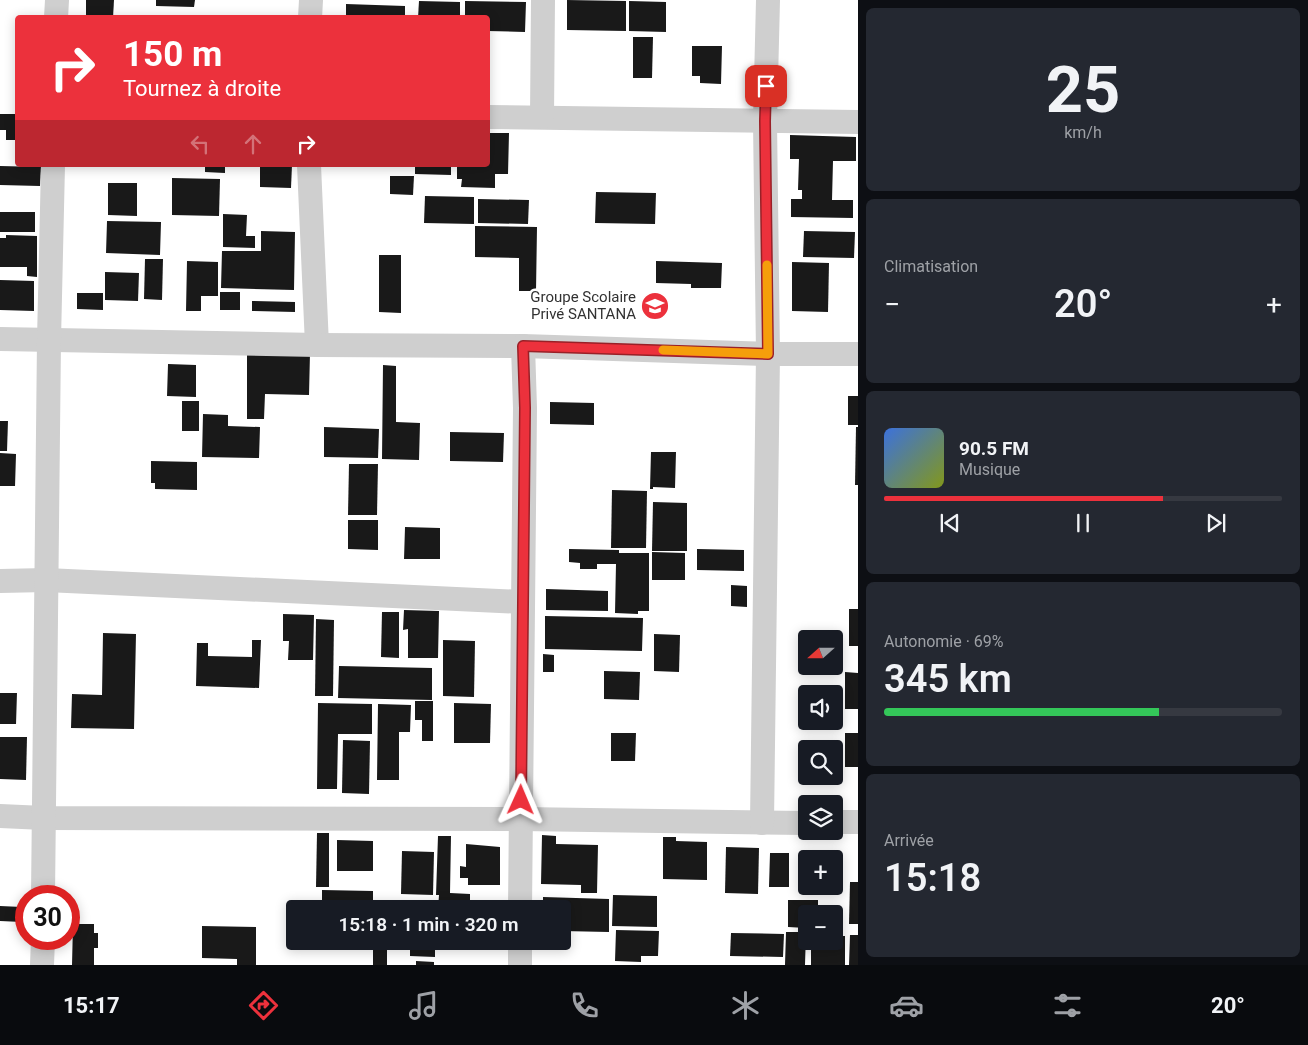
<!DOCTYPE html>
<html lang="fr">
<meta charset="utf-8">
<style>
:root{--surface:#171b24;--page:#242831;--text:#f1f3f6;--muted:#9ea1a6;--line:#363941;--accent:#ec313c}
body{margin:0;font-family:Roboto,sans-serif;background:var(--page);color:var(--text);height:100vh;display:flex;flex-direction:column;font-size:19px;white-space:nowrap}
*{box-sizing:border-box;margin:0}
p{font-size:16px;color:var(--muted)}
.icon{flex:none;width:28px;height:28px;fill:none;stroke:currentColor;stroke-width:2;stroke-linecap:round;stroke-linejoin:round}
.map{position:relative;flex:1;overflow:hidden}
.details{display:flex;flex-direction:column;gap:8px;padding:8px;background:#0d0f14;width:450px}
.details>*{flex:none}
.banner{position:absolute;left:15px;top:15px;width:475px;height:152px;border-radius:5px;box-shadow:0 2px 12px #0003;background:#ec313c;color:#fff;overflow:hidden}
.needle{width:32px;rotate:249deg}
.controls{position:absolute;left:798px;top:630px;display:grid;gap:10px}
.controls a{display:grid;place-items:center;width:45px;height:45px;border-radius:5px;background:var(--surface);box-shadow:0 2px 12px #0003;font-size:25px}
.speed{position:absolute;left:15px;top:885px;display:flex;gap:10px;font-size:25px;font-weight:700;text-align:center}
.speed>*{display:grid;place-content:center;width:65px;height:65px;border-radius:50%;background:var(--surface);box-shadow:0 2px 12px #0003;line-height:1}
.speed .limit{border:8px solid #d22;background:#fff;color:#111}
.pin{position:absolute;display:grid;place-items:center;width:42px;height:42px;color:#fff;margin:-21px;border-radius:10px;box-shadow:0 2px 8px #0006}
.me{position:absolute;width:55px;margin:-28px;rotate:1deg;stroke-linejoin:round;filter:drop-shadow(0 0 4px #0008)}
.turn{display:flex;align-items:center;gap:18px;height:105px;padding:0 25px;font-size:22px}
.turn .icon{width:65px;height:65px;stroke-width:2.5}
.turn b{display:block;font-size:35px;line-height:42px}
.lanes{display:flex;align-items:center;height:48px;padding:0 25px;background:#0003;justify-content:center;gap:25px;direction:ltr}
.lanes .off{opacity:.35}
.big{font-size:38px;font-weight:600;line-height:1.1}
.details .card{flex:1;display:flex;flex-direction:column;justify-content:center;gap:8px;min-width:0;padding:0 18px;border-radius:8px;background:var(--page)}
.details .dial{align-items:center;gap:0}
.dial b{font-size:65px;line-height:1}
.song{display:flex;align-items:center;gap:15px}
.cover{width:60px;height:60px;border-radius:8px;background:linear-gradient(135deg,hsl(220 70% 55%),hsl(70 70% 35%))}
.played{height:5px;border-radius:2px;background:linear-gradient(90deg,var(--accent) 70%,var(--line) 70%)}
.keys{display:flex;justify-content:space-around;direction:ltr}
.heat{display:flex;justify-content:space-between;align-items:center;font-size:28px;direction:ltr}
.charge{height:8px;border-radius:4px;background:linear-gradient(90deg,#34c759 69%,var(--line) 0)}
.trip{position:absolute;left:286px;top:900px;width:285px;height:50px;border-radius:5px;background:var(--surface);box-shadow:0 2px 12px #0003;font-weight:600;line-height:50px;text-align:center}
.menu{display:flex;height:80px;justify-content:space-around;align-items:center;background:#090b0e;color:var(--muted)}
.menu .icon{width:35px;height:35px}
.menu .selected{color:var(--accent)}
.menu b{font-size:22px;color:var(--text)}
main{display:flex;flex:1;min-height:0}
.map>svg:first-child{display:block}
</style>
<main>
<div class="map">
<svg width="858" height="965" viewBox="0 0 858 965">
<rect width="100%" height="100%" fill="#fff"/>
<g fill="#191919">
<path d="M 86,0 L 114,0 L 113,18 L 86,18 Z"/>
<path d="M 156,0 L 195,0 L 194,7 L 156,6 Z"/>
<path d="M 567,0 L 626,1 L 626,31 L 567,30 Z"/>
<path d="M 419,1 L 460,2 L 460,18 L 418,18 Z"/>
<path d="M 465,1 L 526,2 L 525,32 L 488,31 L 488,18 L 465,18 Z"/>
<path d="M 629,1 L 666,2 L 666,32 L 629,31 Z"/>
<path d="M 346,4 L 405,6 L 405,18 L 346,18 Z"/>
<path d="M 633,37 L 653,37 L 652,78 L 633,78 Z"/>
<path d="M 692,46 L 722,46 L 721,84 L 700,83 L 700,76 L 692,76 Z"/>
<path d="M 0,114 L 18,114 L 18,140 L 6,140 L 6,130 L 0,130 Z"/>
<path d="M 488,133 L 509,133 L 508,174 L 495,174 L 495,188 L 461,187 L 462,179 L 457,179 L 457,165 L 488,165 Z"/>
<path d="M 790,135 L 856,137 L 856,161 L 833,161 L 832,200 L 853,200 L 853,218 L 791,217 L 791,199 L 802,199 L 802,190 L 798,190 L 799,159 L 790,159 Z"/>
<path d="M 205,165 L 225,165 L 225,173 L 205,172 Z"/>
<path d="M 260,165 L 292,165 L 291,188 L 260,187 Z"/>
<path d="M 415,165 L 451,165 L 451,175 L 415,174 Z"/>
<path d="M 0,166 L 41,167 L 40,186 L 0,185 Z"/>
<path d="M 390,176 L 414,176 L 413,195 L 390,194 Z"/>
<path d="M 172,178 L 220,179 L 219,216 L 172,215 Z"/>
<path d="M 108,183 L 137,183 L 137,216 L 108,215 Z"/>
<path d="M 596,192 L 656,193 L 655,224 L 595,223 Z"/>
<path d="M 425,196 L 474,197 L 474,224 L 424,223 Z"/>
<path d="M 478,199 L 529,200 L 528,224 L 478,223 Z"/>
<rect x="0" y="212" width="35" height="20"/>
<path d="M 223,214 L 247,215 L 246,236 L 255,236 L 255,248 L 223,247 Z"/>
<path d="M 107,221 L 161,222 L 160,255 L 106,253 Z"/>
<path d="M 475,226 L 537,227 L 536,291 L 519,291 L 519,258 L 475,257 Z"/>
<path d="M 261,231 L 295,232 L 294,290 L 221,288 L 222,251 L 261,251 Z"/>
<path d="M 804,231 L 855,232 L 854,258 L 803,257 Z"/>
<path d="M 6,235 L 37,236 L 37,277 L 27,276 L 27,267 L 0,267 L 0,238 L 6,238 Z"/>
<path d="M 379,255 L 401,255 L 401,313 L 379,312 Z"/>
<path d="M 145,259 L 163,259 L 162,300 L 144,299 Z"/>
<path d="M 187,261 L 218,262 L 218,296 L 201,296 L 201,311 L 186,311 Z"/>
<path d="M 656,261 L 722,263 L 721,288 L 691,288 L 691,284 L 656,283 Z"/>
<path d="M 792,262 L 829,263 L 828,312 L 792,311 Z"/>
<path d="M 105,272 L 139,273 L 138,301 L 105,300 Z"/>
<path d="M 0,280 L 34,281 L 34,311 L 0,310 Z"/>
<rect x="220" y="292" width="20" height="18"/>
<path d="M 77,293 L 103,293 L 103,310 L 77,309 Z"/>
<path d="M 252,301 L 295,302 L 295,312 L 252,311 Z"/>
<path d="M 247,352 L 310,353 L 309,395 L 265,394 L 264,419 L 247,419 Z"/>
<path d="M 168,364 L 196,365 L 196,397 L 167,396 Z"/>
<path d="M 383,365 L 396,366 L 396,422 L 420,423 L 419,460 L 382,459 Z"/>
<rect x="848" y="396" width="10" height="29"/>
<rect x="182" y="401" width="17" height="30"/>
<path d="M 550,402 L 594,403 L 594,425 L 550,424 Z"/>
<path d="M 203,414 L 228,415 L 228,426 L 260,427 L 259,458 L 202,457 Z"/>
<path d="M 0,421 L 8,421 L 7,451 L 0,451 Z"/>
<path d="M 324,427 L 379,429 L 378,458 L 324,457 Z"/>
<path d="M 856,427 L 858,427 L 858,485 L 855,485 Z"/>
<path d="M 450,432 L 504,433 L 503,462 L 450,461 Z"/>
<path d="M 651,452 L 676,452 L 675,488 L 653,487 L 653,489 L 650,489 Z"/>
<path d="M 0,453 L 16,454 L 15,486 L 0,486 Z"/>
<path d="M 151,461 L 197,462 L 197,490 L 155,489 L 155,483 L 151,483 Z"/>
<path d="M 349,464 L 378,464 L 377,515 L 348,515 Z"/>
<path d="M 612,490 L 647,491 L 646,548 L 611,548 Z"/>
<path d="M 653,502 L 687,503 L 687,551 L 652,551 Z"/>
<path d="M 348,520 L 378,520 L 378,550 L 348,549 Z"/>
<path d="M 405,527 L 440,528 L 440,559 L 404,559 Z"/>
<path d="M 569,549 L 619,550 L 619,553 L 649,553 L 649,611 L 638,611 L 638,614 L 615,613 L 616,564 L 597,564 L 597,569 L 580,569 L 580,563 L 569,562 Z"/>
<path d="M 697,549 L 744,550 L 744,571 L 697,570 Z"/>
<path d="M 652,552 L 685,553 L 685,580 L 652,580 Z"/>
<path d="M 731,585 L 747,586 L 747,607 L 731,606 Z"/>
<path d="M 546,589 L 608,591 L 608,611 L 546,610 Z"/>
<rect x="849" y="609" width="9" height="37"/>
<path d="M 404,610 L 439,611 L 438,658 L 408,658 L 408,629 L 403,630 Z"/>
<path d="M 382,612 L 399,612 L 399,658 L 381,657 Z"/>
<path d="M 283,614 L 314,615 L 313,660 L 288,660 L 289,641 L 283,641 Z"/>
<path d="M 545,616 L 643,618 L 642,651 L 545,649 Z"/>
<path d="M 316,619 L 334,620 L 333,696 L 315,696 Z"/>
<path d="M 103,633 L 136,634 L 134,729 L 71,728 L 72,694 L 102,695 Z"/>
<path d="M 654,634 L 680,635 L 679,672 L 654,671 Z"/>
<path d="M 252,640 L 261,640 L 259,688 L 196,686 L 197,643 L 208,643 L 208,656 L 252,657 Z"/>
<path d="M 443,640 L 475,641 L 474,697 L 443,696 Z"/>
<path d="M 543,654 L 554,655 L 554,672 L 543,672 Z"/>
<path d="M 339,666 L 432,668 L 432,700 L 338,698 Z"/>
<path d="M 604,671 L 640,672 L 639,700 L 604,699 Z"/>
<path d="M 845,672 L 858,673 L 858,709 L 845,709 Z"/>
<path d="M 0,693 L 17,693 L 16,724 L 0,724 Z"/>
<path d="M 415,701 L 433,701 L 433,741 L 422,741 L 422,720 L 415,720 Z"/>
<path d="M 318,703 L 372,704 L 372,734 L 338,734 L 337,789 L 317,789 Z"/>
<path d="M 454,703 L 491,704 L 490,743 L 454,743 Z"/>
<path d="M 378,704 L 411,705 L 410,732 L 399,732 L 399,780 L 377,780 Z"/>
<path d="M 611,733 L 636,733 L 635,761 L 611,761 Z"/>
<rect x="845" y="733" width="13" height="34"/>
<path d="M 0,737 L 27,737 L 26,780 L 0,779 Z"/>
<path d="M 343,740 L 370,741 L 369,794 L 342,793 Z"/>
<path d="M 317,833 L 329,833 L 329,887 L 316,887 Z"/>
<path d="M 542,835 L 556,836 L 556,844 L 598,845 L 597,893 L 581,893 L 581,885 L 541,884 Z"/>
<path d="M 438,836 L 451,836 L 450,893 L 470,894 L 470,909 L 438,909 L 439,895 L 436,895 Z"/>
<path d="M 663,837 L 676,837 L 676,841 L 707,842 L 707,880 L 663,879 Z"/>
<path d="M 337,840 L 373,841 L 373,871 L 337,871 Z"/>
<path d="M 466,844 L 500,847 L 500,885 L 468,885 L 468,878 L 460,878 L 460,866 L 466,867 Z"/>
<path d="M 726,847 L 759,848 L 758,894 L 725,893 Z"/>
<path d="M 402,851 L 434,852 L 433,895 L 401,894 Z"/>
<path d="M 770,853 L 789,853 L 789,887 L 769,887 Z"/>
<path d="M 850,882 L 858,882 L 858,924 L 849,924 Z"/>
<path d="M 322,890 L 373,891 L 373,909 L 322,909 Z"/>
<path d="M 613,895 L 657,896 L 657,927 L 612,926 Z"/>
<path d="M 543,897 L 609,899 L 609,932 L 562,931 L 562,909 L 543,909 Z"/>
<path d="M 788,900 L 818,900 L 818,914 L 806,914 L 806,928 L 788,927 Z"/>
<path d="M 0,906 L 22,907 L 22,922 L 0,921 Z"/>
<path d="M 73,924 L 94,924 L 94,933 L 98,933 L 98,948 L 94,948 L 94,965 L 72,965 Z"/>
<path d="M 202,926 L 256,927 L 256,965 L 237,965 L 237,959 L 202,958 Z"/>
<path d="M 616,930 L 659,931 L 658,956 L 641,956 L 641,962 L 615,961 Z"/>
<path d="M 786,932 L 806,932 L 805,965 L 785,965 Z"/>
<path d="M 731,933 L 784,934 L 783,957 L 730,956 Z"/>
<path d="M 850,935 L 858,935 L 858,965 L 849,965 Z"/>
<path d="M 834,936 L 845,936 L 845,965 L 811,965 L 811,941 L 834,941 Z"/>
<rect x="373" y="941" width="14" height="24"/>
<path d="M 389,941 L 408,941 L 408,950 L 389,949 Z"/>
<path d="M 410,941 L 435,941 L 435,957 L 410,956 Z"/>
<path d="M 416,961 L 434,962 L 434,965 L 416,965 Z"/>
</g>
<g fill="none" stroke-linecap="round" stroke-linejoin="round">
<g stroke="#cfcfcf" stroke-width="24">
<path d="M 56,18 L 57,0"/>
<path d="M 310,18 L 311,0"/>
<path d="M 488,117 L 858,122"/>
<path d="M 542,117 L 543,0"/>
<path d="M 309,165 L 317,345"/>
<path d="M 0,339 L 317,345 L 523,346 L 768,354 L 858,354"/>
<path d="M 0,581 L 46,580 L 523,602"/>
<path d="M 0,816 L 44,818 L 521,819 L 806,823"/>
<path d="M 834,822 L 858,822"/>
<path d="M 762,823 L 768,354 L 765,121 L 768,0"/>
<path d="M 43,896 L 49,340 L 53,165"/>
<path d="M 520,909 L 525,408 L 523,346"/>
<path d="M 42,965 L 43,939"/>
<path d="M 520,965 L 520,941"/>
</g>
</g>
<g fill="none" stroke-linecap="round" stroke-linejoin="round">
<defs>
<path id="route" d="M 521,800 L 525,408 L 523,346 L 768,354 L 765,121 L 766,86"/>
</defs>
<use href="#route" stroke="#992027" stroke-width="12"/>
<use href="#route" stroke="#ec313c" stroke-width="9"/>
<path stroke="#f59e0b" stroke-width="9" d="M 663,350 L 768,354 L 767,265"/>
</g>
<defs>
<symbol id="school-disc" viewBox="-11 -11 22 22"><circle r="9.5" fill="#ec313c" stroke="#fff"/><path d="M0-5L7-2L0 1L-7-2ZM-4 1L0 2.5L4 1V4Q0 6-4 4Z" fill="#fff"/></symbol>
</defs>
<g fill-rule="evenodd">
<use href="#school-disc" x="639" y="290" width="32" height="32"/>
</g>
<g text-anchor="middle" stroke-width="5" stroke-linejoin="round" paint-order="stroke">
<g font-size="15" fill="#323232" stroke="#fff" text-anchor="end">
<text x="636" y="302">Groupe Scolaire<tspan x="636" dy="17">Privé SANTANA</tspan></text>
</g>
</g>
</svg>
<div class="controls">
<a><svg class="needle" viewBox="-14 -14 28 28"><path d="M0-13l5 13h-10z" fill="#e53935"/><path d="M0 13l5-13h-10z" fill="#9ea1a6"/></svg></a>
<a><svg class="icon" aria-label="sound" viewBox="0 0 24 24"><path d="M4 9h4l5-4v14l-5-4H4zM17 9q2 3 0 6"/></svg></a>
<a><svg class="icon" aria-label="search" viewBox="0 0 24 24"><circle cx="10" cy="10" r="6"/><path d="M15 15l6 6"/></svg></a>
<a><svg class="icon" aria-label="layers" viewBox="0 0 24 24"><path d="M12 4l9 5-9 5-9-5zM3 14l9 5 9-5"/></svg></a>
<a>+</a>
<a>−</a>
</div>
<div class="speed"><div class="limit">30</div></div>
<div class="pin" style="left:766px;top:86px;background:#d93025"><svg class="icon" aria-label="arrive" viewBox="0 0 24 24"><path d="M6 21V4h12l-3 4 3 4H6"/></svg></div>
<svg class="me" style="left:521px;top:800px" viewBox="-20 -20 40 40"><path d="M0-17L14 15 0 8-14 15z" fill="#ec313c" stroke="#fff" stroke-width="4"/></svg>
<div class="trip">15:18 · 1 min · 320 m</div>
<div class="banner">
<div class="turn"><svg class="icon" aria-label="right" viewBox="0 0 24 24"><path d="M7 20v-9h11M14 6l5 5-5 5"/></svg><div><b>150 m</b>Tournez à droite</div></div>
<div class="lanes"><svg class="icon off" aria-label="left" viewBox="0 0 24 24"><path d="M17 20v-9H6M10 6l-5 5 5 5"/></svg><svg class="icon off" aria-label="ahead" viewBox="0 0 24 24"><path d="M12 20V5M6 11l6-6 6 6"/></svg><svg class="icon" aria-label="right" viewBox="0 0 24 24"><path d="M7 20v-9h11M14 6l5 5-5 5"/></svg></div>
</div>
</div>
<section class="details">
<div class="card dial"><b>25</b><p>km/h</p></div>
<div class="card"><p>Climatisation</p>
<div class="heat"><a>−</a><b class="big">20°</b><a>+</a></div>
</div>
<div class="card">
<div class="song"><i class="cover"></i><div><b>90.5 FM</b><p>Musique</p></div></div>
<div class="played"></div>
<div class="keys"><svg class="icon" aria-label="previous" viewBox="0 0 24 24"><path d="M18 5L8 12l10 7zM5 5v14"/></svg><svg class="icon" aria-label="pause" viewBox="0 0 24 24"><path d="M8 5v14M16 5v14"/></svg><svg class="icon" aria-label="next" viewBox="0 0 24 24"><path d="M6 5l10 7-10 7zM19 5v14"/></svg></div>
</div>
<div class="card"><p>Autonomie · 69%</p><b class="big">345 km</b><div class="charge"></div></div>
<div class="card"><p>Arrivée</p><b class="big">15:18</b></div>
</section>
</main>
<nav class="menu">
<b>15:17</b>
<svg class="icon selected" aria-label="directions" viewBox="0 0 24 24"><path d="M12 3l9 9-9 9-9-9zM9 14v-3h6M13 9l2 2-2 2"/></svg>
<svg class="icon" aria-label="music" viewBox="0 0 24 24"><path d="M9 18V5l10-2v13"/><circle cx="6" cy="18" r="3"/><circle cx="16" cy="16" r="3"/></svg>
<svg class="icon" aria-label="phone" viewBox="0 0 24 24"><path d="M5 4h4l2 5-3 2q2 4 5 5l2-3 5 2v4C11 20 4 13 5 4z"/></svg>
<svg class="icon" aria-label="climate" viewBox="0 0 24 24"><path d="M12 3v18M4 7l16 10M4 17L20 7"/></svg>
<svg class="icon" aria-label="car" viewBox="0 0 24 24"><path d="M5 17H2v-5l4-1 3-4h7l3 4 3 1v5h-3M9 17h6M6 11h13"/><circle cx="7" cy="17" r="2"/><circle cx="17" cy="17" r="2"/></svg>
<svg class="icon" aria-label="filters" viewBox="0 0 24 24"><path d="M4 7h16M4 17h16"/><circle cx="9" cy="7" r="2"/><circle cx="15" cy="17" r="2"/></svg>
<b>20°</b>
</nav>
